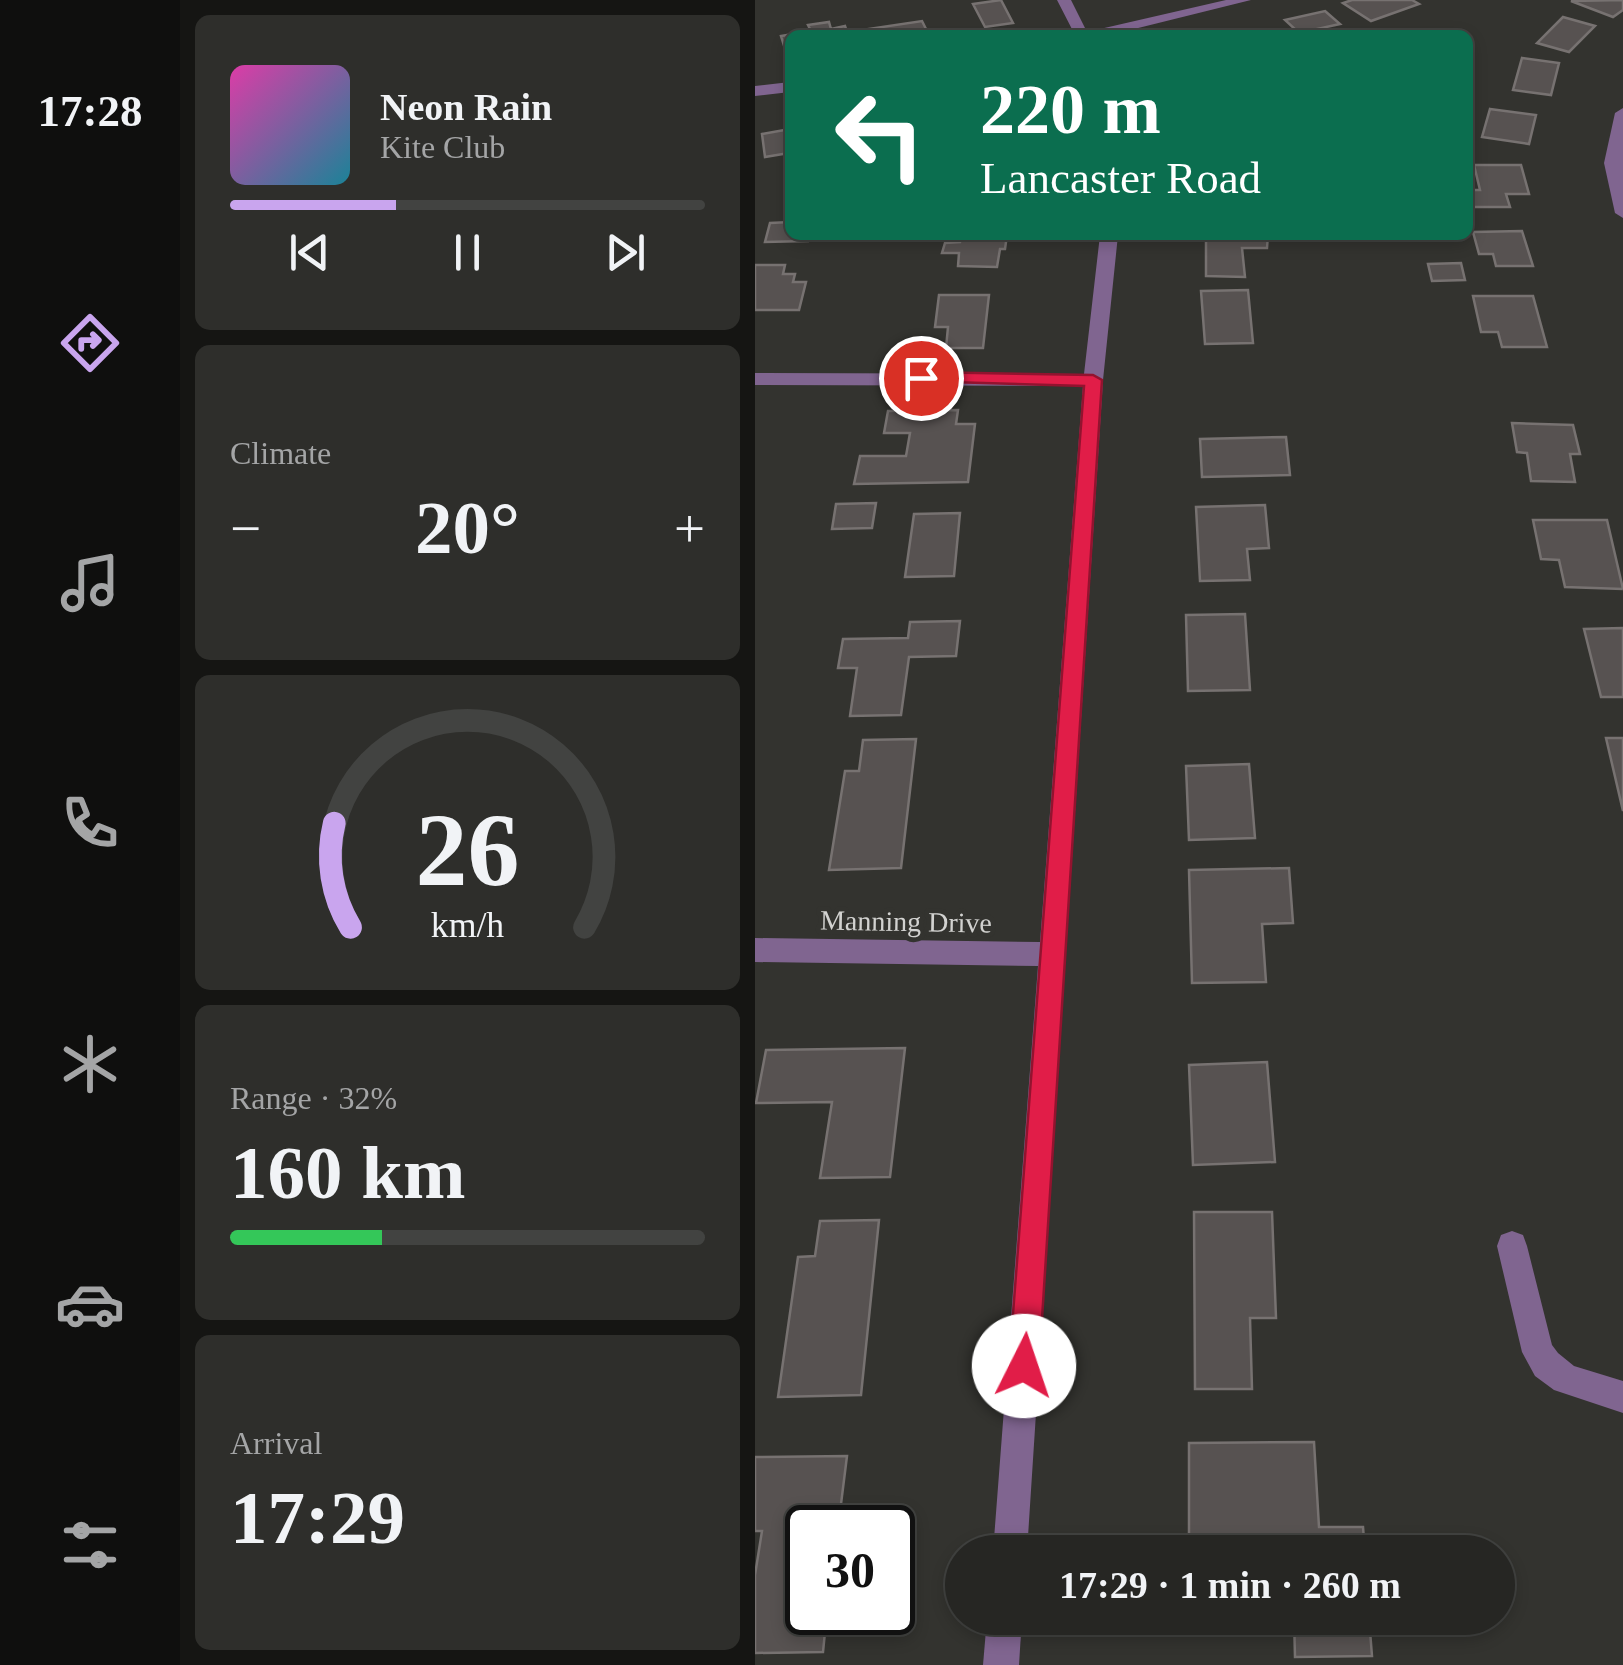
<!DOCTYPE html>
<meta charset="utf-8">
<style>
:root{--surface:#262623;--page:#2e2e2b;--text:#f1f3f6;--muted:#a4a5a6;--line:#424341;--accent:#c9a5ee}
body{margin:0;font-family:"Times New Roman",serif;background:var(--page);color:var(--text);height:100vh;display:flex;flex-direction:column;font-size:38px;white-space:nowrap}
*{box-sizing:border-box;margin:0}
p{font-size:32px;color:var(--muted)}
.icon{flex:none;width:55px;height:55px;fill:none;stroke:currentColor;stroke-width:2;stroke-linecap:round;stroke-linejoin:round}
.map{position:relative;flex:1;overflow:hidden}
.panel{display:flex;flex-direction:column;gap:15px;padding:15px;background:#151513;width:575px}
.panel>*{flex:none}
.banner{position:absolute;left:30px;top:30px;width:688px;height:210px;border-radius:15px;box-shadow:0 5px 15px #0003,0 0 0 2px var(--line);background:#0b6e4f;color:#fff;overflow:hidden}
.speed{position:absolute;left:30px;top:1505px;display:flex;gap:20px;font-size:50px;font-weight:700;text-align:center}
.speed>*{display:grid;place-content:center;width:130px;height:130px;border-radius:50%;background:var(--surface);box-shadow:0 5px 15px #0003,0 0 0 2px var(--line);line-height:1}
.speed .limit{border:5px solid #111;border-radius:15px;background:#fff;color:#111}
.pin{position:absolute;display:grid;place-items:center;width:85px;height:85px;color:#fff;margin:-42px;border:5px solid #fff;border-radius:50%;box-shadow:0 2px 10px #0007}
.me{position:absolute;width:110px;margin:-55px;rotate:4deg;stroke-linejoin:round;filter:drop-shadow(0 0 8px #0008)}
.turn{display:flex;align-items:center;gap:35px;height:210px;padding:0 30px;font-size:45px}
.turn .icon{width:130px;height:130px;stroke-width:2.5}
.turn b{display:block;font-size:70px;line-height:85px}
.big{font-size:75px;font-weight:600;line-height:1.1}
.panel .widget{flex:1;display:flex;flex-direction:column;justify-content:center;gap:15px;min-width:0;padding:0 35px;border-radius:15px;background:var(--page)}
.panel .dial{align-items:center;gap:0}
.dial svg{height:260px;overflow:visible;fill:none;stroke:var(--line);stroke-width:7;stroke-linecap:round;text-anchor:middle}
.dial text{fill:var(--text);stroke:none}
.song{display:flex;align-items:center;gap:30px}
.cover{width:120px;height:120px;border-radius:15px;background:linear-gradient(135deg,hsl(320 70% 55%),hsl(190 70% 35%))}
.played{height:10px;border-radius:5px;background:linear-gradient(90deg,var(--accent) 35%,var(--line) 35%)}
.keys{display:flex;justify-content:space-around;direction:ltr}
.heat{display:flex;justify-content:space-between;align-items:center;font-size:55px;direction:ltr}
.charge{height:15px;border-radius:8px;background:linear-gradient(90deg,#34c759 32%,var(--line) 0)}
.trip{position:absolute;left:190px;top:1535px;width:570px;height:100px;border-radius:50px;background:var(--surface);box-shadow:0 5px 15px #0003,0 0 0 2px var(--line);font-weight:600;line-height:100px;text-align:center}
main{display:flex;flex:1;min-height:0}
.tab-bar{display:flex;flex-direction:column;width:180px;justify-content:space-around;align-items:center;background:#0f0f0e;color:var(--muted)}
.tab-bar .icon{width:70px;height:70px}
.tab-bar .selected{color:var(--accent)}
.tab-bar b{font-size:45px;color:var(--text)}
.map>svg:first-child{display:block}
</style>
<main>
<nav class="tab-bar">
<b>17:28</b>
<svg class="icon selected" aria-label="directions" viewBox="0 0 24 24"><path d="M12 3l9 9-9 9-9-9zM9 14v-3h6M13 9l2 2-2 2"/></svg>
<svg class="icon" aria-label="music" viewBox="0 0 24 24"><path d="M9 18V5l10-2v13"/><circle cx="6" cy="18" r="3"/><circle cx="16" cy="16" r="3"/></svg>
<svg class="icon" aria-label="phone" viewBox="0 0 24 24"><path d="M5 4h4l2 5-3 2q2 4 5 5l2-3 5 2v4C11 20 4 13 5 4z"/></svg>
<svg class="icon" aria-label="climate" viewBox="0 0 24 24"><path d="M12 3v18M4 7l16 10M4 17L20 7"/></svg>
<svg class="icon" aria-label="car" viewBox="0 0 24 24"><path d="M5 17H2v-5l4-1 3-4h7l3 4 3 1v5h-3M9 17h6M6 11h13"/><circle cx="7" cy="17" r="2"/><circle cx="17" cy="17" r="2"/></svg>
<svg class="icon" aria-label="filters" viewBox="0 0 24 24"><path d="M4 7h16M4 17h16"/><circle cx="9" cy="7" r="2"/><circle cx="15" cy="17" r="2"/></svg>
</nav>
<section class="panel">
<div class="widget">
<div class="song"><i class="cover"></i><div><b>Neon Rain</b><p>Kite Club</p></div></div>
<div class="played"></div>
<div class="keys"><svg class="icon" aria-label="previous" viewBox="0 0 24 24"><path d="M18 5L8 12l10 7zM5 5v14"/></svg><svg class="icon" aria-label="pause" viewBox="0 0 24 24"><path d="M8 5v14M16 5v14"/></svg><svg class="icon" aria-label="next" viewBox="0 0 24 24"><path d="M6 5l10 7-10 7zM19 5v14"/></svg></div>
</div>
<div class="widget"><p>Climate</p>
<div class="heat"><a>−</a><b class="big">20°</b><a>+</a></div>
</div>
<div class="widget dial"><svg viewBox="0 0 100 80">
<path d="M14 69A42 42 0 1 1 86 69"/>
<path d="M14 69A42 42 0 0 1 9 37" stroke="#c9a5ee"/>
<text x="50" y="56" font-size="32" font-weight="700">26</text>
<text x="50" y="72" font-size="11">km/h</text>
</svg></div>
<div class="widget"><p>Range · 32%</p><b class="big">160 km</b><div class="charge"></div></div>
<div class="widget"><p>Arrival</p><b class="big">17:29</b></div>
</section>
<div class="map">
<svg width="868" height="1665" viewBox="0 0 868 1665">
<rect width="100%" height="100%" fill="#33332f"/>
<g fill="#575251" stroke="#777271" stroke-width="2.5">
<path d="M 246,0 L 258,23 L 230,27 L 218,4 Z"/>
<path d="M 597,0 L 657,0 L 664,4 L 616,21 L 588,3 Z"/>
<path d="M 868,0 L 868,10 L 858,17 L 816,1 Z"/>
<path d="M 570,11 L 585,24 L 544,33 L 530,20 Z"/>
<path d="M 808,17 L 840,26 L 814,52 L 782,43 Z"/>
<path d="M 167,21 L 174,35 L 109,35 L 107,30 Z"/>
<path d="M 74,22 L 76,29 L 90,26 L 93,35 L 35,35 L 35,52 L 31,52 L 26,36 L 56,31 L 53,25 Z"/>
<path d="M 767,58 L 804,63 L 796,95 L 758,90 Z"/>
<path d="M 735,109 L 781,115 L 774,144 L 727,137 Z"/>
<path d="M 35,129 L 35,161 L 34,153 L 10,157 L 7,134 Z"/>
<path d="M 719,165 L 766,165 L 774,194 L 751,194 L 755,207 L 712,207 L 712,190 L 725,190 Z"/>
<path d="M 35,222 L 35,235 L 54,235 L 53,241 L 10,242 L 15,223 Z"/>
<path d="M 767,231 L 778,266 L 741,266 L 738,254 L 724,254 L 718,232 Z"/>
<path d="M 206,235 L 252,235 L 250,249 L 245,249 L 242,267 L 203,266 L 204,253 L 187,253 L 190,243 L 205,242 Z"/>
<path d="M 451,235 L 513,235 L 512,248 L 487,248 L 490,277 L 451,276 Z"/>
<path d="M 706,263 L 710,280 L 677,281 L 673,264 Z"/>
<path d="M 0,265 L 30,265 L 28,274 L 40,274 L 38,282 L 51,282 L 44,310 L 0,310 Z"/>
<path d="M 493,290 L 498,343 L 450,344 L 446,291 Z"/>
<path d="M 184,295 L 234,295 L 228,348 L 191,348 L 193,327 L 180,327 Z"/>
<path d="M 718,296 L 778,296 L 792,347 L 747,347 L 743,332 L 726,332 Z"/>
<path d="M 203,410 L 201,424 L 220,424 L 213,482 L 99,484 L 105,456 L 151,456 L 155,433 L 129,433 L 133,411 Z"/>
<path d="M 757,423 L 818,425 L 825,454 L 815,454 L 820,482 L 776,481 L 772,453 L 762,452 Z"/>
<path d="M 531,437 L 535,475 L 447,477 L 445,439 Z"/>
<path d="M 121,503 L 117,528 L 77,529 L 81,504 Z"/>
<path d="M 510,505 L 514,548 L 492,549 L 495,580 L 445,581 L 441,507 Z"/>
<path d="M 205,513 L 199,576 L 150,577 L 159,514 Z"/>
<path d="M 778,520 L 852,520 L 868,589 L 810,587 L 804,560 L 786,559 Z"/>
<path d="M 490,614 L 495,690 L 433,691 L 431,615 Z"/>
<path d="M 205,621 L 201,656 L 154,657 L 146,715 L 95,716 L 102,668 L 83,668 L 88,639 L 153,638 L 155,622 Z"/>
<path d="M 868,628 L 868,697 L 846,697 L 829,629 Z"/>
<path d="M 851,738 L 868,738 L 868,811 Z"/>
<path d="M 161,739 L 146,868 L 74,870 L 90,771 L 104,771 L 108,740 Z"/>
<path d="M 494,764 L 500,838 L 434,840 L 431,766 Z"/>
<path d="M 534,868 L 538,923 L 507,924 L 511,982 L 437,983 L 434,870 Z"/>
<path d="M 150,1048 L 135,1177 L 65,1178 L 77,1102 L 1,1103 L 11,1050 Z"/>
<path d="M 512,1062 L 520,1162 L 438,1165 L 434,1065 Z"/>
<path d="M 439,1212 L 517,1212 L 521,1318 L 495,1318 L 497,1389 L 440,1389 Z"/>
<path d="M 124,1220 L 106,1395 L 23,1397 L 43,1257 L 60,1256 L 65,1221 Z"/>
<path d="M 559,1442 L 564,1527 L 608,1527 L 610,1552 L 434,1552 L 434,1443 Z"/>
<path d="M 92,1456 L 83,1528 L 52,1528 L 52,1612 L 72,1612 L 68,1652 L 0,1653 L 0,1575 L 7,1531 L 0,1531 L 0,1457 Z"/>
<path d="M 539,1618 L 614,1618 L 617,1656 L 540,1657 Z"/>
</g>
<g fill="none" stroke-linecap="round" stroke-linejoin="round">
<g fill="#806590" fill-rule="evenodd">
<path d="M 302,0 L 316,0 L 332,32 L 471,0 L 496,0 L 355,35 L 320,35 Z"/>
<path d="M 35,82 L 35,92 L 0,96 L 0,86 Z"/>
<path d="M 868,108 L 868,218 L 860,213 L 849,163 L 860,113 Z"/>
<path d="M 345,235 L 363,235 L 348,380 L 272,1552 L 238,1552 L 283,966 L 0,962 L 0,938 L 285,942 L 328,386 L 0,385 L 0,373 L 329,374 Z"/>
<path d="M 757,1231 L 768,1235 L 772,1246 L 797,1345 L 803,1353 L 819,1366 L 868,1381 L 868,1413 L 799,1390 L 780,1376 L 767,1352 L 742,1246 L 746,1235 Z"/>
<path d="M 232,1618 L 267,1618 L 264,1665 L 228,1665 Z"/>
</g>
</g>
<path fill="#e11d48" stroke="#92132f" stroke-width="2.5" d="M 166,372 L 338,375 L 347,380 L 284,1366 L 279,1376 L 269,1380 L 259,1376 L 254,1366 L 329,386 L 160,381 L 158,378 Z"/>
<g text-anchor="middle" stroke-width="10" stroke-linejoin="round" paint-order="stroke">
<g font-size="28" fill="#d2d2d0" stroke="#33332f">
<text transform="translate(151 921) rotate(1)" y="10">Manning Drive</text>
</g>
</g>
</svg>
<div class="speed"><div class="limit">30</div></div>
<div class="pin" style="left:166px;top:378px;background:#d93025"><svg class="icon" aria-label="arrive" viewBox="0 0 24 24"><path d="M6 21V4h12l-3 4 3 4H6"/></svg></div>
<svg class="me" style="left:269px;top:1366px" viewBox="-20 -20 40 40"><circle r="19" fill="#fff"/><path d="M0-13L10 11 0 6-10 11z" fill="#e11d48"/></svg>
<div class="trip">17:29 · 1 min · 260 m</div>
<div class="banner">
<div class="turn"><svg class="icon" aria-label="left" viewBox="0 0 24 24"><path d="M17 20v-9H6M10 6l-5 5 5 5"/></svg><div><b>220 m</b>Lancaster Road</div></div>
</div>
</div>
</main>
